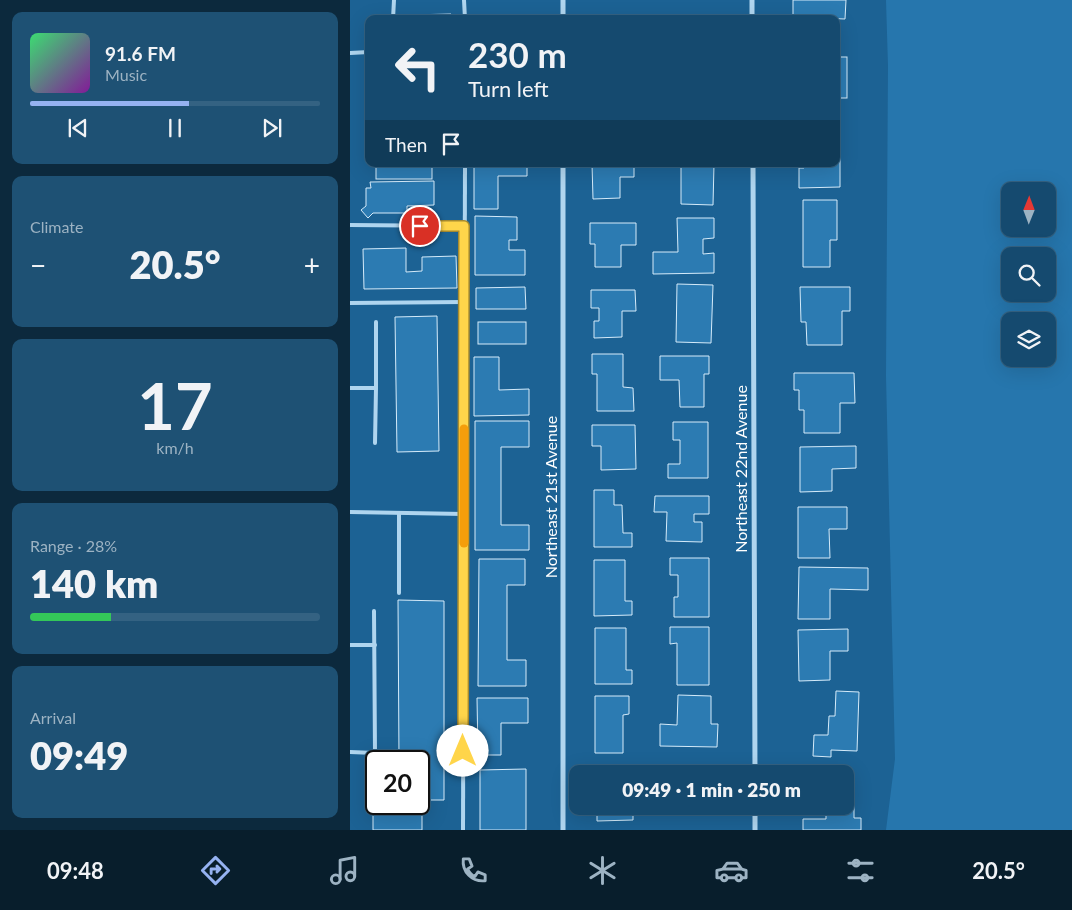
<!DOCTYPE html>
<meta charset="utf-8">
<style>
:root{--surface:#154a6f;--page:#1e5174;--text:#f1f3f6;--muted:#9db3c3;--line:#346282;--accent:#95b2f1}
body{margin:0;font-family:Lato,sans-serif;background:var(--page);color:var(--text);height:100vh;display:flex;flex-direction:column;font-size:19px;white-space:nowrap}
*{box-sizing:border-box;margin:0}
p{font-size:16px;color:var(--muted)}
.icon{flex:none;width:28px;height:28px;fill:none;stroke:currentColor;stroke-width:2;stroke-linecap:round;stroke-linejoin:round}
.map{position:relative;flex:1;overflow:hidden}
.side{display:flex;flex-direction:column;gap:12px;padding:12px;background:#0c293d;width:350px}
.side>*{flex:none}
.top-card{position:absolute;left:15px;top:15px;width:475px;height:152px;border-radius:10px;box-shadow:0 5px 20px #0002,0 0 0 1px var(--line);background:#154a6f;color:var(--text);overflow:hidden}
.needle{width:32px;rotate:1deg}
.tools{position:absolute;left:651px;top:182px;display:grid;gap:10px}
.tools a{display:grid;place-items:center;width:55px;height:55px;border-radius:10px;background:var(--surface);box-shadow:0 5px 20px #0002,0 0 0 1px var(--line);font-size:25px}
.speed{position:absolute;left:15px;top:750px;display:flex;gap:10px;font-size:25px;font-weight:700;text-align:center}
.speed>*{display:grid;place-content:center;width:65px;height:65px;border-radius:50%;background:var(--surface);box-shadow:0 5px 20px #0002,0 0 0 1px var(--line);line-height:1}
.speed .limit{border:2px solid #111;border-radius:8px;background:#fff;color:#111}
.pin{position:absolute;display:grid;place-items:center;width:42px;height:42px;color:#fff;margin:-21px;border:2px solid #fff;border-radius:50%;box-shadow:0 1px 5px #0007}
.me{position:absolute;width:55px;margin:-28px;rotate:0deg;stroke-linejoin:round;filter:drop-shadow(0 0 4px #0008)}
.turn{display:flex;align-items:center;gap:18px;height:105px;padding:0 20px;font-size:22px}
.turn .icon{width:65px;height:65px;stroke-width:2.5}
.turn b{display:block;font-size:35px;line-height:42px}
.then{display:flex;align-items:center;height:48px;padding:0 20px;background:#0003;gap:10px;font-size:19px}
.big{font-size:38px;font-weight:800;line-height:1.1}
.side .widget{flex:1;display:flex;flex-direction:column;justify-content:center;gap:8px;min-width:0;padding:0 18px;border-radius:10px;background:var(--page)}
.side .dial{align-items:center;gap:0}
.dial b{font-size:65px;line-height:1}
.song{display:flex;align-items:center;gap:15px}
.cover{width:60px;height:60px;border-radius:8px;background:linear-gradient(135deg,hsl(140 70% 55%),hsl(290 70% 35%))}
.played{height:5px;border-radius:2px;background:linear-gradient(90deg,var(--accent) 55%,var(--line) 55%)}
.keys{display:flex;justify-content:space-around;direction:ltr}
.heat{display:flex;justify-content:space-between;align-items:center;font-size:28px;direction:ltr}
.charge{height:8px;border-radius:4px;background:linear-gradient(90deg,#34c759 28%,var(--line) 0)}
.trip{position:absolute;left:219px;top:765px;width:285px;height:50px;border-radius:10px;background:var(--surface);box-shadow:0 5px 20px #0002,0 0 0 1px var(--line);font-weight:800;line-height:50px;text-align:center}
.menu{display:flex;height:80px;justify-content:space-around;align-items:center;background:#081e2c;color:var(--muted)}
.menu .icon{width:35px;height:35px}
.menu .on{color:var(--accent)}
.menu b{font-size:22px;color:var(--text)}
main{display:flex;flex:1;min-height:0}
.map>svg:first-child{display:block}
</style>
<main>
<section class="side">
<div class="widget">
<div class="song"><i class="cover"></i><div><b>91.6 FM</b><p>Music</p></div></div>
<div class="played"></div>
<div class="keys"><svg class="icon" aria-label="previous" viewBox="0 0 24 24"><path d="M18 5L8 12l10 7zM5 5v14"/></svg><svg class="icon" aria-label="pause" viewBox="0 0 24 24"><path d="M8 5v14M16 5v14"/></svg><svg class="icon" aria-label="next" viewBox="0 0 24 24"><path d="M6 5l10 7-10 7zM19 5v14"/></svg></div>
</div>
<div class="widget"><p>Climate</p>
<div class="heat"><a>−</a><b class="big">20.5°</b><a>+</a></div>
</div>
<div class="widget dial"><b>17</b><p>km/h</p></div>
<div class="widget"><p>Range · 28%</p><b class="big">140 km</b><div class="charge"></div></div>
<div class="widget"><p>Arrival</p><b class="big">09:49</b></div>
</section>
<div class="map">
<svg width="722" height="830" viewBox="0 0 722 830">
<rect width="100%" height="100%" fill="#1c6294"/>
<path fill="#2676ad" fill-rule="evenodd" d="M 536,0 L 722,0 L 722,830 L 536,830 L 545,759 L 536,376 L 538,66 ZM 660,191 L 698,191 L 698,229 L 660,229 ZM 660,256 L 698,256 L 698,294 L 660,294 ZM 660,321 L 698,321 L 698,359 L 660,359 Z"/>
<g fill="#2c7bb2" stroke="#d5ebfa">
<path d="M 443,0 L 496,0 L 495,19 L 443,17 Z"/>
<path d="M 101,14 L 101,19 L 60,19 L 60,15 Z"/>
<rect x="138" y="17" width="36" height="2"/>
<rect x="486" y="57" width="11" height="41"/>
<path d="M 486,130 L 490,130 L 490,187 L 449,188 L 449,168 L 454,168 L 454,164 L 486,164 Z"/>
<rect x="26" y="164" width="56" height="15"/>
<path d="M 124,164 L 177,164 L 177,176 L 148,176 L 148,209 L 124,209 Z"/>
<path d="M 242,164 L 284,164 L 284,177 L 270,177 L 270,198 L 243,199 Z"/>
<path d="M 331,164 L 364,164 L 363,205 L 331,204 Z"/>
<path d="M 84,181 L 84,205 L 57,206 L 57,213 L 23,213 L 18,218 L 11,210 L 16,206 L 16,188 L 21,188 L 20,182 Z"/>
<path d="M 453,200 L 487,200 L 487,240 L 480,240 L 480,267 L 453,267 Z"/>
<path d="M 125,216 L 167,217 L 167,240 L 159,240 L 159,250 L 175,250 L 175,275 L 125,275 Z"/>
<path d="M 327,218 L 364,218 L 364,238 L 353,239 L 353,254 L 364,253 L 364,273 L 303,274 L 303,252 L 328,252 Z"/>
<path d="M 240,223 L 286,223 L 286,245 L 271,245 L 271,267 L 245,267 L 245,244 L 240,244 Z"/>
<path d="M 56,248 L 56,272 L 72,271 L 72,257 L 106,256 L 107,288 L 14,289 L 13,249 Z"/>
<path d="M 327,284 L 363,285 L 361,343 L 326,342 Z"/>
<path d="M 175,287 L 176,309 L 126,309 L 126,288 Z"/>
<path d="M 450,287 L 500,287 L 500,311 L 492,311 L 492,345 L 457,345 L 456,322 L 451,322 Z"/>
<path d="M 241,290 L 285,290 L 286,311 L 272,311 L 272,337 L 244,338 L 244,321 L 249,321 L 249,308 L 241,308 Z"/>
<path d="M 87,316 L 89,451 L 47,452 L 45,317 Z"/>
<rect x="128" y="322" width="48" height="22"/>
<path d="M 242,354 L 273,354 L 273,387 L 283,388 L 284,411 L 247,411 L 247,374 L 242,374 Z"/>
<path d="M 310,356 L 359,356 L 359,374 L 354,374 L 354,407 L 330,407 L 329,380 L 310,380 Z"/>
<path d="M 124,357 L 149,357 L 149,390 L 179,389 L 179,415 L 124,416 Z"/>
<path d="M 444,373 L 504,373 L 505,403 L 490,403 L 490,433 L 454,433 L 454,410 L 449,410 L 449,390 L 444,390 Z"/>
<path d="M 125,421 L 179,421 L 179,447 L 151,447 L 151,525 L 179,525 L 179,550 L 125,550 Z"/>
<path d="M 323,422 L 358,422 L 358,478 L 318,478 L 318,464 L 330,464 L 330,440 L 323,440 Z"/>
<path d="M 242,425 L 285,425 L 286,469 L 251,470 L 251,446 L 242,446 Z"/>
<path d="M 506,446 L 506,468 L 482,469 L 482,491 L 450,492 L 450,447 Z"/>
<path d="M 244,490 L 264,490 L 264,505 L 272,505 L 273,533 L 282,533 L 282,547 L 244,547 Z"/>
<path d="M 305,496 L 359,496 L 359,514 L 344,514 L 344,522 L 352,522 L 352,542 L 316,541 L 317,512 L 304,512 Z"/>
<path d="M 448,507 L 497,507 L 497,529 L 479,529 L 480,558 L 448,558 Z"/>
<path d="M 320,558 L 359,558 L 359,617 L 324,617 L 324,597 L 328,597 L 328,575 L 320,575 Z"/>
<path d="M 129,559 L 175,559 L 175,585 L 157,585 L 157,660 L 176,660 L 176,686 L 128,686 Z"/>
<path d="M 244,560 L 275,560 L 275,601 L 282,601 L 282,615 L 244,616 Z"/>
<path d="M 449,567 L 518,568 L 518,590 L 480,589 L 480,619 L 448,619 Z"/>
<path d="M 48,600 L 94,601 L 94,800 L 69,800 L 69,761 L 49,761 Z"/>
<path d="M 320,627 L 359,627 L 359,685 L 327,685 L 327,643 L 320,644 Z"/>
<path d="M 245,628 L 276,628 L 276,670 L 282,670 L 282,684 L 245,684 Z"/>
<path d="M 498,629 L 498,651 L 480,651 L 480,680 L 449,681 L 448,630 Z"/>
<path d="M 486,691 L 509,692 L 507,751 L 481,750 L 481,757 L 463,756 L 464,735 L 478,735 L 479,716 L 485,716 Z"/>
<path d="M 328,695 L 361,696 L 361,724 L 368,724 L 367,747 L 310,746 L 310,724 L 327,725 Z"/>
<path d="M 245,696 L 279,696 L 279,714 L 273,715 L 273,753 L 245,753 Z"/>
<path d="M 127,698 L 178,698 L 178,723 L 151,723 L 151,755 L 128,755 Z"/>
<rect x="247" y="765" width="30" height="9"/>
<path d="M 176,769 L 176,830 L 130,830 L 130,770 Z"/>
<rect x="328" y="771" width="31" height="3"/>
<path d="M 495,784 L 504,784 L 504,818 L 511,818 L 511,830 L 453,830 L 453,819 L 476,819 L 476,809 L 469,810 L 469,806 L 495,806 Z"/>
<rect x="23" y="804" width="49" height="26"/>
<path d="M 247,806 L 283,807 L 283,820 L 247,821 Z"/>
<path d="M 311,806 L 359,806 L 359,815 L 312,815 Z"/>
</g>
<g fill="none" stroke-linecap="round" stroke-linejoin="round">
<g stroke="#afd5ef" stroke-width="4">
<path d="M 114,0 L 115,19"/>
<path d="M 43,19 L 44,0"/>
<path d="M 0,53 L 19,52"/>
<path d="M 0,225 L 114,226"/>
<path d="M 0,303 L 114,302"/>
<path d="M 0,388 L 26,388 L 25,443"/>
<path d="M 26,388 L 26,322"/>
<path d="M 0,512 L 114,514"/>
<path d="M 49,513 L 49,593"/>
<path d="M 24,611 L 25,753"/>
<path d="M 0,645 L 25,645"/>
<path d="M 0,752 L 25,753 L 24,798"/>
<path d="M 113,830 L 115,164"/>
</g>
<g stroke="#afd5ef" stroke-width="5">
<path d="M 213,0 L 213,19"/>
<path d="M 402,0 L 402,19"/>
<path d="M 213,164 L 213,830"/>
<path d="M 403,164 L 405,774"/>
<path d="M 405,806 L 405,830"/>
</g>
</g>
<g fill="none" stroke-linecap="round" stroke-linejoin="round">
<defs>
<path id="route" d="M 70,226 L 114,226 L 113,751"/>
</defs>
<use href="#route" stroke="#a68a30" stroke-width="12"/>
<use href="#route" stroke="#ffd54a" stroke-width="9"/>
<path stroke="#f59e0b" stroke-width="9" d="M 114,543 L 114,429"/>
</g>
<g text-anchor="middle" stroke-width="5" stroke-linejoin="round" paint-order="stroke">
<g font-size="16" fill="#fff" stroke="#1c6294">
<text transform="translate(391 469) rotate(-90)" y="6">Northeast 22nd Avenue</text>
<text transform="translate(201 497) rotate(-90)" y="6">Northeast 21st Avenue</text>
</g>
</g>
</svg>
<div class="tools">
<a><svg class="needle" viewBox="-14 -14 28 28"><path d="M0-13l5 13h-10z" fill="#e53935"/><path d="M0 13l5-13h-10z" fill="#9db3c3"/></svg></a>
<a><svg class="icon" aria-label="search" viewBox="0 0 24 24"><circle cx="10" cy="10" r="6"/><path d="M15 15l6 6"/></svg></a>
<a><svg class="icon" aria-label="layers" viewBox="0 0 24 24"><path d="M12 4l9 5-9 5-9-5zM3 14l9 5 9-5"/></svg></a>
</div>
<div class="speed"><div class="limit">20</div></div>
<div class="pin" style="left:70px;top:226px;background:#d93025"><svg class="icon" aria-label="arrive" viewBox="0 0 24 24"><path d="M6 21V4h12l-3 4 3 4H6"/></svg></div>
<svg class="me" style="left:113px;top:751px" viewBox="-20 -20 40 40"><circle r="19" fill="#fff"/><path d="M0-13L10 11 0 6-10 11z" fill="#ffd54a"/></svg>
<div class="trip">09:49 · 1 min · 250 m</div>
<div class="top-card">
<div class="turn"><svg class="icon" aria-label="left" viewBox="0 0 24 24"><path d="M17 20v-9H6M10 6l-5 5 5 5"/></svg><div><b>230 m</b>Turn left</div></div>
<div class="then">Then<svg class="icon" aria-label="arrive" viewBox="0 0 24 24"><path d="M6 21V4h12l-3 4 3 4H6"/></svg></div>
</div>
</div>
</main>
<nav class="menu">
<b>09:48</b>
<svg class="icon on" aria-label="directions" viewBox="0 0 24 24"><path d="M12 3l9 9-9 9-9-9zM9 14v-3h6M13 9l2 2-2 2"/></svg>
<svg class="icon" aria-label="music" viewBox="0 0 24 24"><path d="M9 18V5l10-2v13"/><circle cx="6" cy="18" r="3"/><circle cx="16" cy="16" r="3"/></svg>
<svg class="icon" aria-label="phone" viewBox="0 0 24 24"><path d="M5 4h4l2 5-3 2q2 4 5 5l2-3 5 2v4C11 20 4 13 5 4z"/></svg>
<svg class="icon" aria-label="climate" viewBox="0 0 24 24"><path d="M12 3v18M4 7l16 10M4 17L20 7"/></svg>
<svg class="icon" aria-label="car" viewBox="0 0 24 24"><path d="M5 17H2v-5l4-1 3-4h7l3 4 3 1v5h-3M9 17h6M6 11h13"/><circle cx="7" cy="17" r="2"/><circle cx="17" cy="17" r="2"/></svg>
<svg class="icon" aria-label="filters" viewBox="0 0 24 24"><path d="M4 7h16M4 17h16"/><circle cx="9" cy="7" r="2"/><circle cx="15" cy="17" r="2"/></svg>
<b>20.5°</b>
</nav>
